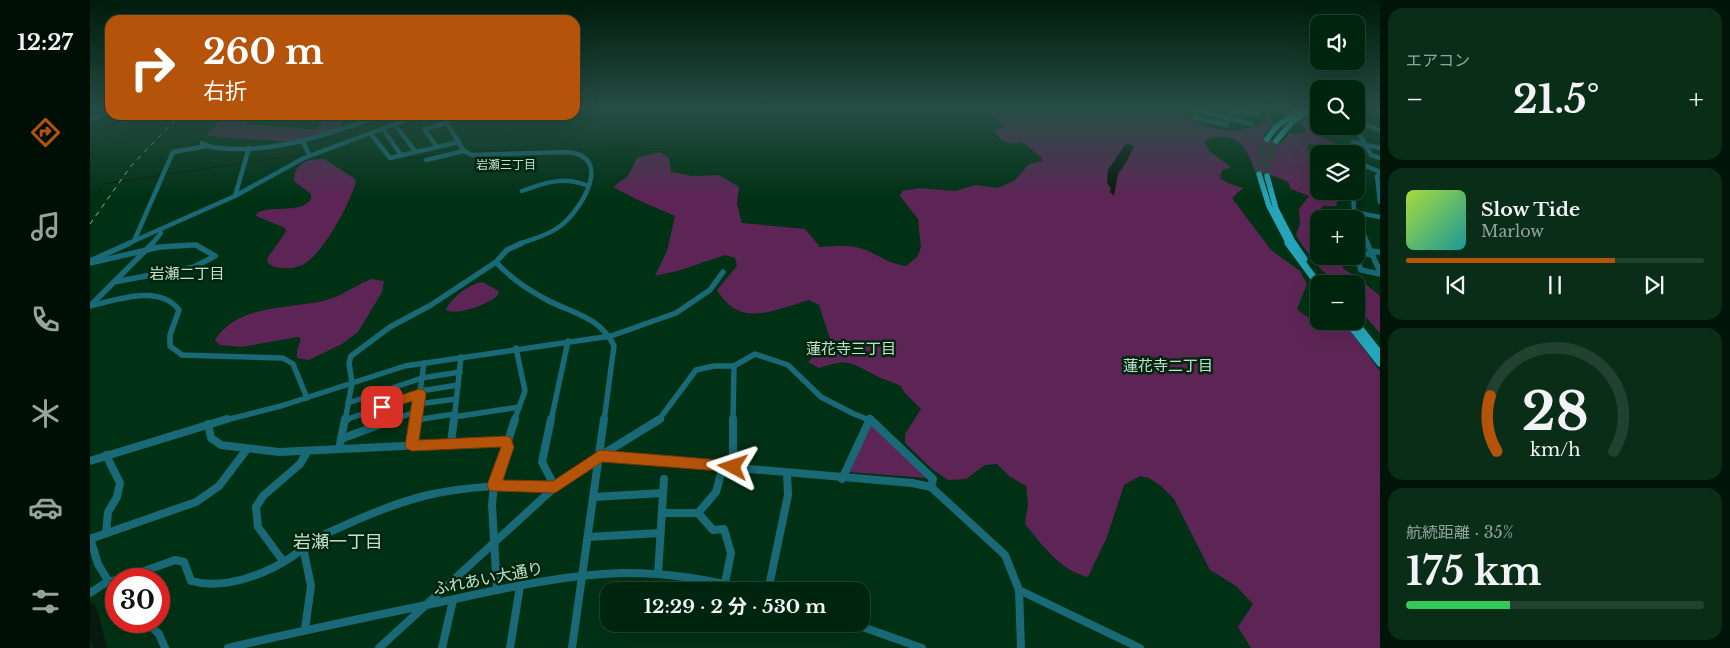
<!DOCTYPE html>
<html lang="ja">
<meta charset="utf-8">
<style>
:root{--surface:#00250f;--page:#0a2d18;--text:#f1f3f6;--muted:#95a59e;--line:#22422f;--accent:#b45309}
body{margin:0;font-family:"Libre Baskerville","Noto Sans JP",serif;background:var(--page);color:var(--text);height:100vh;display:flex;flex-direction:column;font-size:19px;white-space:nowrap}
*{box-sizing:border-box;margin:0}
p{font-size:16px;color:var(--muted)}
.icon{flex:none;width:28px;height:28px;fill:none;stroke:currentColor;stroke-width:2;stroke-linecap:round;stroke-linejoin:round}
.map{position:relative;flex:1;overflow:hidden}
.side{display:flex;flex-direction:column;gap:8px;padding:8px;background:#001408;width:350px}
.side>*{flex:none}
.top-card{position:absolute;left:15px;top:15px;width:475px;height:105px;border-radius:15px;box-shadow:0 5px 20px #0002,0 0 0 1px var(--line);background:#b45309;color:#fff;overflow:hidden}
.buttons{position:absolute;left:1220px;top:15px;display:grid;gap:10px}
.buttons a{display:grid;place-items:center;width:55px;height:55px;border-radius:10px;background:var(--surface);box-shadow:0 5px 20px #0002,0 0 0 1px var(--line);font-size:25px}
.speed{position:absolute;left:15px;top:568px;display:flex;gap:10px;font-size:25px;font-weight:700;text-align:center}
.speed>*{display:grid;place-content:center;width:65px;height:65px;border-radius:50%;background:var(--surface);box-shadow:0 5px 20px #0002,0 0 0 1px var(--line);line-height:1}
.speed .limit{border:8px solid #d22;background:#fff;color:#111}
.pin{position:absolute;display:grid;place-items:center;width:42px;height:42px;color:#fff;margin:-21px;border-radius:10px;box-shadow:0 2px 8px #0006}
.me{position:absolute;width:55px;margin:-28px;rotate:275deg;stroke-linejoin:round;filter:drop-shadow(0 0 4px #0008)}
.turn{display:flex;align-items:center;gap:18px;height:105px;padding:0 15px;font-size:22px}
.turn .icon{width:65px;height:65px;stroke-width:2.5}
.turn b{display:block;font-size:35px;line-height:42px}
.big{font-size:38px;font-weight:700;line-height:1.1}
.side .tile{flex:1;display:flex;flex-direction:column;justify-content:center;gap:8px;min-width:0;padding:0 18px;border-radius:15px;background:var(--page)}
.side .dial{align-items:center;gap:0}
.dial svg{height:130px;overflow:visible;fill:none;stroke:var(--line);stroke-width:7;stroke-linecap:round;text-anchor:middle}
.dial text{fill:var(--text);stroke:none}
.song{display:flex;align-items:center;gap:15px}
.cover{width:60px;height:60px;border-radius:8px;background:linear-gradient(135deg,hsl(80 70% 55%),hsl(180 70% 35%))}
.played{height:5px;border-radius:2px;background:linear-gradient(90deg,var(--accent) 70%,var(--line) 70%)}
.keys{display:flex;justify-content:space-around;direction:ltr}
.heat{display:flex;justify-content:space-between;align-items:center;font-size:28px;direction:ltr}
.charge{height:8px;border-radius:4px;background:linear-gradient(90deg,#34c759 35%,var(--line) 0)}
.trip{position:absolute;left:510px;top:582px;width:270px;height:50px;border-radius:15px;background:var(--surface);box-shadow:0 5px 20px #0002,0 0 0 1px var(--line);font-weight:700;line-height:50px;text-align:center}
main{display:flex;flex:1;min-height:0}
.menu{display:flex;flex-direction:column;width:90px;justify-content:space-around;align-items:center;background:#000f06;color:var(--muted)}
.menu .icon{width:35px;height:35px}
.menu .current{color:var(--accent)}
.menu b{font-size:22px;color:var(--text)}
.map>svg:first-child{display:block}
</style>
<main>
<nav class="menu">
<b>12:27</b>
<svg class="icon current" aria-label="directions" viewBox="0 0 24 24"><path d="M12 3l9 9-9 9-9-9zM9 14v-3h6M13 9l2 2-2 2"/></svg>
<svg class="icon" aria-label="music" viewBox="0 0 24 24"><path d="M9 18V5l10-2v13"/><circle cx="6" cy="18" r="3"/><circle cx="16" cy="16" r="3"/></svg>
<svg class="icon" aria-label="phone" viewBox="0 0 24 24"><path d="M5 4h4l2 5-3 2q2 4 5 5l2-3 5 2v4C11 20 4 13 5 4z"/></svg>
<svg class="icon" aria-label="climate" viewBox="0 0 24 24"><path d="M12 3v18M4 7l16 10M4 17L20 7"/></svg>
<svg class="icon" aria-label="car" viewBox="0 0 24 24"><path d="M5 17H2v-5l4-1 3-4h7l3 4 3 1v5h-3M9 17h6M6 11h13"/><circle cx="7" cy="17" r="2"/><circle cx="17" cy="17" r="2"/></svg>
<svg class="icon" aria-label="filters" viewBox="0 0 24 24"><path d="M4 7h16M4 17h16"/><circle cx="9" cy="7" r="2"/><circle cx="15" cy="17" r="2"/></svg>
</nav>
<div class="map">
<svg width="1290" height="648" viewBox="0 0 1290 648">
<rect width="100%" height="100%" fill="#003114"/>
<g fill="#5d2556">
<path d="M 883,108 L 1068,108 C 1076,110 1086,111 1094,114 C 1100,116 1103,119 1108,122 C 1125,133 1168,134 1180,115 L 1184,124 L 1173,137 L 1191,143 L 1199,133 L 1215,133 L 1215,128 L 1209,123 C 1213,118 1217,117 1223,120 L 1219,127 L 1232,137 L 1253,147 L 1218,144 L 1217,149 L 1229,155 L 1229,191 L 1250,191 L 1246,206 L 1233,206 L 1230,210 L 1238,215 L 1249,219 L 1229,219 L 1229,256 L 1246,256 L 1254,269 L 1270,279 L 1290,296 L 1290,333 L 1266,306 L 1266,284 L 1246,284 C 1230,269 1217,254 1206,235 L 1210,224 L 1209,209 L 1219,196 L 1201,189 L 1198,182 L 1184,176 L 1165,172 C 1157,144 1143,129 1114,141 L 1120,152 L 1141,167 L 1132,170 L 1130,178 L 1138,183 L 1153,188 L 1142,198 L 1181,250 L 1210,271 L 1217,284 L 1207,309 C 1221,322 1235,326 1253,321 L 1290,371 L 1290,648 L 1161,648 L 1148,627 L 1163,604 L 1146,586 L 1120,570 L 1084,499 L 1071,486 L 1059,478 L 1050,476 L 1034,485 L 1017,537 L 998,577 C 971,571 952,545 935,524 L 938,504 L 936,486 L 919,476 L 907,464 L 895,465 L 876,479 L 858,480 L 842,469 L 815,443 L 815,434 L 831,409 L 814,392 L 811,386 C 803,382 793,380 785,375 C 759,362 759,358 729,368 L 718,362 L 740,339 L 729,305 L 719,300 C 684,310 650,329 627,290 L 647,266 L 645,258 L 635,255 L 591,270 L 565,276 L 577,251 L 585,216 L 550,201 L 523,187 L 538,176 L 547,158 L 570,152 L 579,158 L 581,172 L 603,176 L 629,175 L 649,187 L 647,204 L 652,223 L 715,229 L 730,247 C 745,246 758,244 773,249 C 790,255 795,263 816,266 L 827,257 L 831,248 L 828,219 L 810,196 L 812,191 L 830,188 L 865,191 L 886,185 L 908,188 L 924,181 L 939,164 L 953,161 L 950,156 L 932,142 C 918,145 911,143 904,130 L 912,128 C 911,115 893,112 883,108 Z"/>
<path d="M 134,115 L 164,115 L 154,122 L 157,124 L 226,129 L 234,121 L 253,116 L 250,128 L 200,142 L 119,136 L 117,134 Z"/>
<path d="M 234,159 L 264,178 L 266,182 C 259,205 236,248 217,262 C 212,266 205,268 199,268 C 191,269 183,268 177,262 L 178,257 L 196,232 L 195,228 L 166,216 L 167,213 C 184,204 206,215 221,200 L 221,194 L 204,181 C 204,162 218,159 234,159 Z"/>
<path d="M 282,279 L 294,281 L 292,292 L 268,332 L 252,344 L 219,360 L 207,358 L 207,350 L 211,339 L 208,337 L 152,347 L 129,345 L 125,340 C 149,302 203,310 240,299 C 255,294 267,284 282,279 Z"/>
<path d="M 392,282 L 409,291 L 408,295 C 397,305 372,314 357,311 L 356,309 C 364,296 377,285 392,282 Z"/>
<path d="M 782,424 L 836,476 L 836,478 L 759,472 Z"/>
</g>
<path fill="#0a190f" d="M 1038,144 L 1044,146 L 1037,161 L 1028,174 L 1024,196 L 1020,192 L 1021,188 L 1017,183 L 1018,170 L 1035,145 Z"/>
<g fill="none" stroke-linecap="round" stroke-linejoin="round">
<g stroke="#0a190f" stroke-width="1">
<path d="M 379,151 L 574,149"/>
<path d="M 314,156 L 316,159 L 347,155"/>
<path d="M 0,196 L 9,192 L 13,184 L 214,154"/>
</g>
<path fill="#0a190f" fill-rule="evenodd" d="M 0,603 L 5,605 L 7,610 L 17,648 L 3,648 L 0,638 Z"/>
<g stroke="#1d4c2f" stroke-width="5.5" stroke-dasharray="5.5 2.5" stroke-linecap="butt">
<path d="M 1169,174 L 1170,156 L 1177,139"/>
<path d="M 1177,176 L 1177,163 L 1186,141"/>
</g>
<g stroke="#196977" stroke-width="4.5">
<path d="M 1097,108 L 1161,124"/>
<path d="M 1138,108 L 1168,115 L 1170,108"/>
<path d="M 1269,108 L 1290,113"/>
<path d="M 1107,110 L 1104,117 L 1136,125 L 1142,108"/>
<path d="M 352,115 L 374,151 L 382,155 L 477,152 C 525,156 491,211 469,227 C 457,236 442,239 429,244"/>
<path d="M 202,117 L 203,115"/>
<path d="M 0,119 L 20,112"/>
<path d="M 1266,120 L 1290,131"/>
<path d="M 305,125 L 325,151"/>
<path d="M 1265,126 L 1281,155 L 1290,158"/>
<path d="M 295,132 L 311,155"/>
<path d="M 281,134 L 300,158 L 369,142"/>
<path d="M 213,142 L 220,156"/>
<path d="M 1263,142 L 1290,148"/>
<path d="M 112,143 C 123,149 137,149 150,149 C 200,149 246,131 293,115"/>
<path d="M 347,147 L 334,129 L 357,123"/>
<path d="M 1236,153 L 1241,154"/>
<path d="M 336,160 L 374,151"/>
<path d="M 1266,162 L 1290,172"/>
<path d="M 1290,173 L 1287,176 L 1290,202"/>
<path d="M 432,191 C 456,182 474,176 498,186"/>
<path d="M 1263,191 L 1264,212 L 1278,244"/>
<path d="M 145,196 L 159,148"/>
<path d="M 1264,212 L 1290,217"/>
<path d="M 1244,213 L 1267,217"/>
<path d="M 44,241 L 83,152 L 117,146"/>
<path d="M 37,244 L 145,196 L 214,158 L 329,115"/>
<path d="M 62,244 L 71,233"/>
</g>
<g stroke="#196977" stroke-width="5.5">
<path d="M 432,243 L 417,250 L 406,262 C 420,278 440,291 459,301 C 485,314 511,318 524,346 L 514,421"/>
<path d="M 1277,243 L 1290,272"/>
<path d="M 1281,251 L 1290,252"/>
<path d="M 1266,252 L 1283,255"/>
<path d="M 1266,256 L 1271,270 L 1290,274"/>
<path d="M 0,261 L 40,243"/>
<path d="M 0,263 L 70,247 L 102,245 L 106,245 L 125,256 L 104,267 L 24,282 L 0,306"/>
<path d="M 24,282 L 63,243"/>
<path d="M 0,306 C 27,300 69,284 89,310 L 80,335 L 80,346 L 92,355 L 193,358 L 203,364 L 217,398"/>
<path d="M 330,391 L 368,385"/>
<path d="M 258,403 L 332,378 L 370,372"/>
<path d="M 328,404 L 366,399"/>
<path d="M 364,417 L 429,407"/>
<path d="M 255,420 L 329,394"/>
<path d="M 325,420 L 365,414"/>
<path d="M 132,421 L 191,406 L 315,366 L 521,336 L 586,313 L 620,290 L 633,272"/>
<path d="M 255,421 L 262,383 L 259,363 L 261,356 L 300,327 L 341,305 L 406,262"/>
<path d="M 301,421 L 327,411"/>
<path d="M 326,421 L 334,363"/>
<path d="M 364,421 L 371,357"/>
<path d="M 424,421 L 435,391 L 426,348"/>
<path d="M 461,421 L 478,341"/>
<path d="M 568,421 L 606,370 L 624,366 L 644,366 L 665,354 L 698,365 L 731,397 L 764,414 L 782,421"/>
<path d="M 643,421 L 644,366"/>
</g>
<g stroke="#196977" stroke-width="8">
<path d="M 461,419 L 452,462 L 465,487"/>
<path d="M 780,419 L 843,479 L 841,487"/>
<path d="M 255,420 L 257,419"/>
<path d="M 325,420 L 330,419"/>
<path d="M 118,424 L 121,438 L 131,445 L 189,452 L 417,441"/>
<path d="M 251,439 L 305,419"/>
<path d="M 361,443 L 364,419"/>
<path d="M 322,446 L 326,419"/>
<path d="M 249,449 L 255,419"/>
<path d="M 16,455 L 30,483 L 27,497 L 18,512 L 16,533"/>
<path d="M 510,456 L 822,483 L 841,487 L 915,555 L 929,590 L 931,648"/>
<path d="M 0,461 L 137,419"/>
<path d="M 633,466 L 626,492 L 608,513 L 623,530 L 634,529 L 641,553 L 635,583"/>
<path d="M 643,467 L 643,419"/>
<path d="M 752,479 L 780,419"/>
<path d="M 504,497 L 573,493"/>
<path d="M 572,513 L 608,513"/>
<path d="M 498,537 L 570,533"/>
<path d="M 0,538 L 8,564 L 26,594"/>
<path d="M 0,539 L 106,502 L 129,486 L 157,449"/>
<path d="M 213,547 L 221,586 L 215,629"/>
<path d="M 193,561 L 168,527 L 166,507 L 173,496 L 210,464 L 217,452"/>
<path d="M 568,574 L 574,479"/>
<path d="M 32,579 L 85,560 L 94,562 L 101,581 C 134,590 175,575 203,556 C 213,549 220,542 231,536 C 266,520 301,504 338,495 C 378,486 419,485 460,485 L 465,487"/>
<path d="M 407,590 L 402,505 L 404,485 L 425,419"/>
<path d="M 929,590 L 1050,648"/>
<path d="M 678,591 L 698,495 L 697,474"/>
<path d="M 0,593 L 17,582 L 26,580"/>
<path d="M 55,621 L 69,634 L 75,648"/>
<path d="M 764,624 L 832,648"/>
<path d="M 138,648 C 205,632 273,618 341,604 C 404,591 467,575 531,573 C 577,572 622,580 666,591"/>
<path d="M 289,648 L 465,487 L 510,456 L 570,419"/>
<path d="M 352,648 L 363,600"/>
<path d="M 420,648 L 430,586"/>
<path d="M 482,648 L 514,419"/>
</g>
<g stroke="#26a4ba" stroke-width="5.5">
<path d="M 1177,139 L 1187,126 L 1213,108"/>
<path d="M 1186,141 L 1202,122 L 1222,108"/>
<path d="M 1169,174 L 1179,206 L 1199,244"/>
<path d="M 1177,176 L 1186,209 L 1204,244"/>
</g>
<g stroke="#26a4ba" stroke-width="7">
<path d="M 1198,243 L 1229,285"/>
<path d="M 1203,243 L 1214,259"/>
<path d="M 1257,321 L 1290,363"/>
<path d="M 1264,321 L 1290,354"/>
</g>
<path stroke="#8eb299" stroke-width="1" stroke-dasharray="5 5" stroke-linecap="butt" d="M 0,224 L 41,166 L 90,115"/>
</g>
<linearGradient id="sky" x2="0" y2="1"><stop stop-color="#001b0b"/><stop offset="0.55" stop-color="#264e45"/><stop offset="1" stop-color="#264e45" stop-opacity="0"/></linearGradient>
<rect width="1290" height="198" fill="url(#sky)"/>
<path fill="#b45309" stroke="#753606" d="M 329,389 L 334,390 L 336,394 L 329,440 L 417,436 L 421,438 L 424,447 L 413,480 L 463,481 L 510,450 L 643,461 L 647,463 L 650,467 L 647,471 L 643,472 L 512,462 L 465,493 L 404,491 L 399,490 L 397,485 L 411,447 L 322,451 L 317,449 L 315,446 L 322,401 L 292,412 L 288,410 L 286,407 L 288,403 Z"/>
<g text-anchor="middle" stroke-width="5" stroke-linejoin="round" paint-order="stroke">
<g font-size="12" fill="#c3e2ca" stroke="#032510">
<text x="416" y="169">岩瀬三丁目</text>
</g>
<g font-size="15" fill="#c3e2ca" stroke="#032510">
<text x="97" y="279">岩瀬二丁目</text>
<text x="761" y="354">蓮花寺三丁目</text>
<text x="1078" y="371">蓮花寺二丁目</text>
</g>
<g font-size="16" fill="#c3e2ca" stroke="#032510">
<text transform="translate(398 578) rotate(-11)" y="6">ふれあい大通り</text>
</g>
<g font-size="18" fill="#c3e2ca" stroke="#032510">
<text x="248" y="548">岩瀬一丁目</text>
</g>
</g>
</svg>
<div class="buttons">
<a><svg class="icon" aria-label="sound" viewBox="0 0 24 24"><path d="M4 9h4l5-4v14l-5-4H4zM17 9q2 3 0 6"/></svg></a>
<a><svg class="icon" aria-label="search" viewBox="0 0 24 24"><circle cx="10" cy="10" r="6"/><path d="M15 15l6 6"/></svg></a>
<a><svg class="icon" aria-label="layers" viewBox="0 0 24 24"><path d="M12 4l9 5-9 5-9-5zM3 14l9 5 9-5"/></svg></a>
<a>+</a>
<a>−</a>
</div>
<div class="speed"><div class="limit">30</div></div>
<div class="pin" style="left:292px;top:407px;background:#d93025"><svg class="icon" aria-label="arrive" viewBox="0 0 24 24"><path d="M6 21V4h12l-3 4 3 4H6"/></svg></div>
<svg class="me" style="left:643px;top:467px" viewBox="-20 -20 40 40"><path d="M0-17L14 15 0 8-14 15z" fill="#b45309" stroke="#fff" stroke-width="4"/></svg>
<div class="trip">12:29 · 2 分 · 530 m</div>
<div class="top-card">
<div class="turn"><svg class="icon" aria-label="right" viewBox="0 0 24 24"><path d="M7 20v-9h11M14 6l5 5-5 5"/></svg><div><b>260 m</b>右折</div></div>
</div>
</div>
<section class="side">
<div class="tile"><p>エアコン</p>
<div class="heat"><a>−</a><b class="big">21.5°</b><a>+</a></div>
</div>
<div class="tile">
<div class="song"><i class="cover"></i><div><b>Slow Tide</b><p>Marlow</p></div></div>
<div class="played"></div>
<div class="keys"><svg class="icon" aria-label="previous" viewBox="0 0 24 24"><path d="M18 5L8 12l10 7zM5 5v14"/></svg><svg class="icon" aria-label="pause" viewBox="0 0 24 24"><path d="M8 5v14M16 5v14"/></svg><svg class="icon" aria-label="next" viewBox="0 0 24 24"><path d="M6 5l10 7-10 7zM19 5v14"/></svg></div>
</div>
<div class="tile dial"><svg viewBox="0 0 100 80">
<path d="M14 69A42 42 0 1 1 86 69"/>
<path d="M14 69A42 42 0 0 1 10 35" stroke="#b45309"/>
<text x="50" y="56" font-size="32" font-weight="700">28</text>
<text x="50" y="72" font-size="11">km/h</text>
</svg></div>
<div class="tile"><p>航続距離 · 35%</p><b class="big">175 km</b><div class="charge"></div></div>
</section>
</main>
